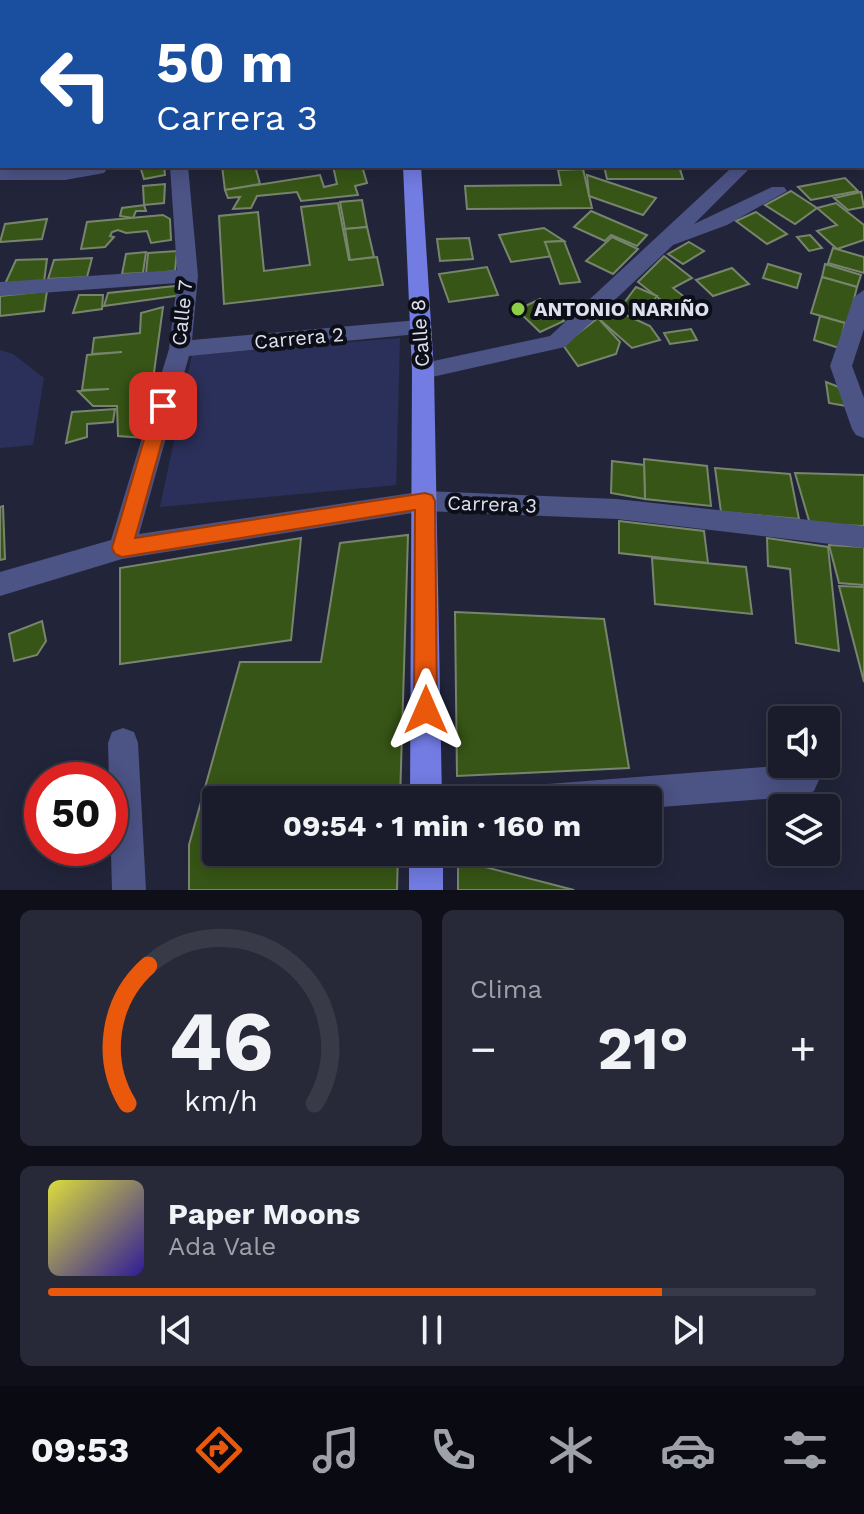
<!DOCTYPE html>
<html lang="es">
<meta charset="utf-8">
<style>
:root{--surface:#1a1c2c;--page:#272938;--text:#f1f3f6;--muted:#9fa1a9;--line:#383a48;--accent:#ea580c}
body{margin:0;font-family:"Work Sans",sans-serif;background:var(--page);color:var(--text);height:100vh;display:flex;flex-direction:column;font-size:30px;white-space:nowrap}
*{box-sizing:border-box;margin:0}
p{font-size:26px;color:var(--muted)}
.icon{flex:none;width:44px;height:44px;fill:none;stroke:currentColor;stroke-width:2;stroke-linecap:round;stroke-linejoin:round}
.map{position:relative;height:890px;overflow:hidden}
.drawer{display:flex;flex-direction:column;gap:20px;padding:20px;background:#0e0f18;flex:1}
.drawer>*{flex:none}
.top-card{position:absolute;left:0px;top:0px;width:864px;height:168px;box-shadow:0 4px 20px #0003,0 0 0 2px var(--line);background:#1a4fa0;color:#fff;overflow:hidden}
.fabs{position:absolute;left:768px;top:706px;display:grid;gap:16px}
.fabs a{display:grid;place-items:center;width:72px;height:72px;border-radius:8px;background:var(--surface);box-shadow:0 4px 20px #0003,0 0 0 2px var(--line);font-size:40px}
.speed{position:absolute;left:24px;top:762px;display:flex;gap:16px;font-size:40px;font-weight:700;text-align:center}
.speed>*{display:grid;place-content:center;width:104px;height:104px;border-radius:50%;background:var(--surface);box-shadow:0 4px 20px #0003,0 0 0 2px var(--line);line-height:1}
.speed .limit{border:12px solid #d22;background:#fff;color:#111}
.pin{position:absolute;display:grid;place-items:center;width:68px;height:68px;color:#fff;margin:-34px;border-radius:16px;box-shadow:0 4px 12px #0006}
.me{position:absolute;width:88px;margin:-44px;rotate:0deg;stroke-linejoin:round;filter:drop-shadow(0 0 6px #0008)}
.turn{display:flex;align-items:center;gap:28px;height:168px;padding:0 24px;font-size:36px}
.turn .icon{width:104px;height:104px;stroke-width:2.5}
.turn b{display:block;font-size:56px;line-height:68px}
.big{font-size:60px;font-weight:700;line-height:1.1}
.drawer .card{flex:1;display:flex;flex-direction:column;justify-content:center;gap:12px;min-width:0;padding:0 28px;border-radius:12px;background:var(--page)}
.drawer .dial{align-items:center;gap:0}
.dial svg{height:208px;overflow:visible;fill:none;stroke:var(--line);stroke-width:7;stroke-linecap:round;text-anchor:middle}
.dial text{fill:var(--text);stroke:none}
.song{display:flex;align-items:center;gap:24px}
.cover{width:96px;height:96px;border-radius:12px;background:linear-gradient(135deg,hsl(60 70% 55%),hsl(250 70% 35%))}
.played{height:8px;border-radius:4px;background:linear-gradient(90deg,var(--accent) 80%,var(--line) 80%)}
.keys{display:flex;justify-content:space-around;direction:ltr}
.heat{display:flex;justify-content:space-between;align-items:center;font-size:44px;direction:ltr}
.drawer .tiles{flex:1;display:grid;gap:20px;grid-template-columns:1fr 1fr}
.card:last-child{grid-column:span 2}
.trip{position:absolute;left:202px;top:786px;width:460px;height:80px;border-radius:8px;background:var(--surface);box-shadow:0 4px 20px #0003,0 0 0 2px var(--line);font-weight:700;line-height:80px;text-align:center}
.dock{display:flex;height:128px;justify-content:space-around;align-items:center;background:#0a0b12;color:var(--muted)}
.dock .icon{width:56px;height:56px}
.dock .current{color:var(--accent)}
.dock b{font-size:36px;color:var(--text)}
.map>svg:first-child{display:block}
</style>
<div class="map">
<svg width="864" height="890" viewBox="0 0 864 890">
<rect width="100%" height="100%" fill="#22253a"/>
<g fill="#2b305a">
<path d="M 400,338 L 396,485 L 160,507 L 192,355 Z"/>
<path d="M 0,350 L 13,354 L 44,378 L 33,445 L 0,448 Z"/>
</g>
<g fill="#375516" stroke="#78856d" stroke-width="2">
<path d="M 140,166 L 164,166 L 165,175 L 144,179 Z"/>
<path d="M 222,166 L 255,166 L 260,184 L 225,190 Z"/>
<path d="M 333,166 L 362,166 L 367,183 L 355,186 L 358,195 L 301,201 L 297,192 L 257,196 L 251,208 L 233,209 L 240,197 L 228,198 L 225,190 L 320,175 L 324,187 L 337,184 Z"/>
<path d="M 604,166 L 679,166 L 683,179 L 607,179 Z"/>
<path d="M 583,169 L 592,208 L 467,209 L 465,186 L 561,185 L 558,170 Z"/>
<path d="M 587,175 L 656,198 L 643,215 L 589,196 Z"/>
<path d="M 845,178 L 858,191 L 811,200 L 798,187 Z"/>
<path d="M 165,184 L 164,203 L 144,205 L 143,186 Z"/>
<path d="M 791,191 L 817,208 L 795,224 L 765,205 Z"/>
<path d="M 861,192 L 864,207 L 848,210 L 834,198 Z"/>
<path d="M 362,200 L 367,227 L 345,229 L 340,202 Z"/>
<path d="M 338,203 L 349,260 L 377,257 L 383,285 L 224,304 L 219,216 L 258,212 L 264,271 L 310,265 L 301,207 Z"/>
<path d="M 836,203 L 864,225 L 864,240 L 837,249 L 817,231 L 837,225 L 817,208 Z"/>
<path d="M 144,205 L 146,211 L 136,211 L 133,218 L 120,216 L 122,208 Z"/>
<path d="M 591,211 L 647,235 L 637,246 L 611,235 L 605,241 L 574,227 Z"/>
<path d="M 756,212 L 787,234 L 767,244 L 736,221 Z"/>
<path d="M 163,215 L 170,219 L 171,240 L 151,243 L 147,231 L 126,233 L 118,230 L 112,232 L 110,236 L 114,237 L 105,247 L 81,249 L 87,222 Z"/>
<path d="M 47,219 L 42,239 L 0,242 L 5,224 Z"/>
<path d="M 367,227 L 374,257 L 350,260 L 345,229 Z"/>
<path d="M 544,228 L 564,241 L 545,242 L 553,256 L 511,262 L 499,235 Z"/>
<path d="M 810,235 L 822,248 L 809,251 L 797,237 Z"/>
<path d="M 612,237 L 638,249 L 613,274 L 586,261 Z"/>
<path d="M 469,238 L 473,259 L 440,261 L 437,239 Z"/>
<path d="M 564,241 L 580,282 L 560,284 L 545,242 Z"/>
<path d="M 689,242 L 704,251 L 683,264 L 668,254 Z"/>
<path d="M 833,248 L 864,257 L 864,273 L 828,263 Z"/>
<path d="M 177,251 L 175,271 L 146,274 L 148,253 Z"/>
<path d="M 146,252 L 143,273 L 122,274 L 126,254 Z"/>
<path d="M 664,256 L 692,278 L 673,288 L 692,303 L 675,311 L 638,282 Z"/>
<path d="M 92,258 L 87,277 L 48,279 L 54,260 Z"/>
<path d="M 47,259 L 44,282 L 5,284 L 16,260 Z"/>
<path d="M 768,264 L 801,274 L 797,288 L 763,278 Z"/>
<path d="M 825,264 L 861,275 L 857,287 L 822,277 Z"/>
<path d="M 487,267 L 498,295 L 449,302 L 439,274 Z"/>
<path d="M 732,268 L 749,284 L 713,296 L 696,280 Z"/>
<path d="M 822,277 L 857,287 L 848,324 L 811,313 Z"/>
<path d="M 175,286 L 182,295 L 104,306 L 108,293 Z"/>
<path d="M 636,287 L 657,296 L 642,316 L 621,307 Z"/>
<path d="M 47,291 L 44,311 L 0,316 L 0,296 Z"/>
<path d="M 79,295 L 103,295 L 102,309 L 73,313 Z"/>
<path d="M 540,299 L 564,321 L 540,332 L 517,310 Z"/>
<path d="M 163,307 L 145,438 L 118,436 L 117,406 L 93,406 L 78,391 L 109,389 L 82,390 L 87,355 L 122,352 L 92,354 L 94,338 L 140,333 L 141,313 Z"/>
<path d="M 615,310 L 650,326 L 660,340 L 632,348 L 598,318 Z"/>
<path d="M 820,316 L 845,323 L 839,348 L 814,340 Z"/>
<path d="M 598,318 L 620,342 L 616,354 L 578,366 L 563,345 Z"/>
<path d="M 691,329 L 697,340 L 670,344 L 664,333 Z"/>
<path d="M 826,382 L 844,389 L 846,406 L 829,403 Z"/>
<path d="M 115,409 L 113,422 L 87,424 L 87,437 L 66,443 L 72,412 Z"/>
<path d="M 644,459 L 707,466 L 711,506 L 645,499 Z"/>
<path d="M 612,461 L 644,465 L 645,499 L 611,493 Z"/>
<path d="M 715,468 L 790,474 L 799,519 L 721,512 Z"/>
<path d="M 795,473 L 864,475 L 864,526 L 810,524 Z"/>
<path d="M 3,506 L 5,559 L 0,560 L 0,507 Z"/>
<path d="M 619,521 L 704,531 L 708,563 L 619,553 Z"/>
<path d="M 408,535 L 400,800 L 216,800 L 216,852 L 398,852 L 397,890 L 189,890 L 189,845 L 240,662 L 321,662 L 340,543 Z"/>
<path d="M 301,538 L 291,640 L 120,664 L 120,568 Z"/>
<path d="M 767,538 L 828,547 L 839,651 L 796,643 L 790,569 L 768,566 Z"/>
<path d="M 829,545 L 864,547 L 864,585 L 839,583 Z"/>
<path d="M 652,558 L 746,567 L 752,614 L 655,604 Z"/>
<path d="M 839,586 L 864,587 L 864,682 Z"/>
<path d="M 455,612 L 604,619 L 629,768 L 457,776 Z"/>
<path d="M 42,621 L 46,641 L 37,655 L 14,661 L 9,634 Z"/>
<path d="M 458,860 L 574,890 L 458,890 Z"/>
</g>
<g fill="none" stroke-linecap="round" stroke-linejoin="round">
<g fill="#4c5385" fill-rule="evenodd">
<path d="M 0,0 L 18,0 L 2,2 L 0,5 Z"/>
<rect x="142" y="0" width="14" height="2"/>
<path d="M 736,0 L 750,0 L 751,2 L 737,2 Z"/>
<rect x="0" y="67" width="2" height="10"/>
<rect x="0" y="117" width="2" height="10"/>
<path d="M 85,166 L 105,166 L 107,169 L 104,173 L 65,180 L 0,180 L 0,170 L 65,170 Z"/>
<path d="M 170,166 L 188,166 L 198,276 L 192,340 L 418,320 L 426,322 L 429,327 L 426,332 L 418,334 L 189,356 L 139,534 L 425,491 L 617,499 L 864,526 L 864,548 L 617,519 L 425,511 L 122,559 L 0,596 L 0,572 L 111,540 L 169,349 L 177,283 L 0,296 L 0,282 L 177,270 Z"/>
<path d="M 729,166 L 747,166 L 747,171 L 694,224 L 772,187 L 784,187 L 787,191 L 727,225 L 673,245 L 565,347 L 423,379 L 415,377 L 412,371 L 415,365 L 550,336 L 729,170 Z"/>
<path d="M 864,290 L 864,329 L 852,366 L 864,398 L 864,438 L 856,435 L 852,429 L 830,366 L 854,297 Z"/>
<path d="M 123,728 L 134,732 L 138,743 L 146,890 L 112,890 L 108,743 L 112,732 Z"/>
<path d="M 803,764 L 814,769 L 819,780 L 814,791 L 803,796 L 648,808 L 648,800 L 532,800 L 537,789 L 548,784 Z"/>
</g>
<g fill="#727ce3" fill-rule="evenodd">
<rect x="862" y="24" width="2" height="8"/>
<path d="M 403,166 L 421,166 L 434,371 L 442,800 L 410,800 L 412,371 Z"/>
<rect x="409" y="852" width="34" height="38"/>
</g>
</g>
<path fill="#ea580c" stroke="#983908" stroke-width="2" d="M 163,400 L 172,406 L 135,538 L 425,493 L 432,495 L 435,501 L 437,710 L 434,718 L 426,721 L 418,718 L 414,710 L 415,510 L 122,557 L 115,554 L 112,548 L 154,406 Z"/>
<circle fill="#8cce45" stroke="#0d0f18" stroke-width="3" cx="518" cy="309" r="8"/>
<g text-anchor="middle" stroke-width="8" stroke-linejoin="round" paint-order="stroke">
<g font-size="20" font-weight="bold" fill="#dde0ee" stroke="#0d0f18" text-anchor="start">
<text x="534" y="316">ANTONIO NARIÑO</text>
</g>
<g font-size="20" fill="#dde0ee" stroke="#0d0f18">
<text transform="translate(182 313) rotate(-84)" y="7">Calle 7</text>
<text transform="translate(420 333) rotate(-94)" y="7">Calle 8</text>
<text transform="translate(299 338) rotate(-5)" y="7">Carrera 2</text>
<text transform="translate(492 504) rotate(2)" y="7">Carrera 3</text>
</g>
</g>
</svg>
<div class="fabs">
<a><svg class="icon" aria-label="sound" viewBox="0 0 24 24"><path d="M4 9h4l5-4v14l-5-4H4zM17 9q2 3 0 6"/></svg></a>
<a><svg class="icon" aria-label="layers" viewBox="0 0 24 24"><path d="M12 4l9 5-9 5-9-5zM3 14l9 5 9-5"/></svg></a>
</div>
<div class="speed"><div class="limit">50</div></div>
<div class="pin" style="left:163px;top:406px;background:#d93025"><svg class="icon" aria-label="arrive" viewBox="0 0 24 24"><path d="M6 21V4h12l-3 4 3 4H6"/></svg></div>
<svg class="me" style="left:426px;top:710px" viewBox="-20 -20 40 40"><path d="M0-17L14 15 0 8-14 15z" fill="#ea580c" stroke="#fff" stroke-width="4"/></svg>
<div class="trip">09:54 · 1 min · 160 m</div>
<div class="top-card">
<div class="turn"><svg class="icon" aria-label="left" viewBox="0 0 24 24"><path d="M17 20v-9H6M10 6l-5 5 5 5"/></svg><div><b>50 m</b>Carrera 3</div></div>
</div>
</div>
<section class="drawer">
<div class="tiles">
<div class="card dial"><svg viewBox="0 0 100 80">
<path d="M14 69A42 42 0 1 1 86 69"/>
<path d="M14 69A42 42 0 0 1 22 16" stroke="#ea580c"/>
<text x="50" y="56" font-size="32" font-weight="700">46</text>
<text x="50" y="72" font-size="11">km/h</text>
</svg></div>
<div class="card"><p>Clima</p>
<div class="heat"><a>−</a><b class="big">21°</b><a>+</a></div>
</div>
<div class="card">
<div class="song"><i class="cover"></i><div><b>Paper Moons</b><p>Ada Vale</p></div></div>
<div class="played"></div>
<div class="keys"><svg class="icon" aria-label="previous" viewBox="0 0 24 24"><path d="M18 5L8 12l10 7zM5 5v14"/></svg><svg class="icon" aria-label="pause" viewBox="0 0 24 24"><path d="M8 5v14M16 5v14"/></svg><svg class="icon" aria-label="next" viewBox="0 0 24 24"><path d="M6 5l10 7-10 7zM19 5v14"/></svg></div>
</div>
</div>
</section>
<nav class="dock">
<b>09:53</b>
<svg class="icon current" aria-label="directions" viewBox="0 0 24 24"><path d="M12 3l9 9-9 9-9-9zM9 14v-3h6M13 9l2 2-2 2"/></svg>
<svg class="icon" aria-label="music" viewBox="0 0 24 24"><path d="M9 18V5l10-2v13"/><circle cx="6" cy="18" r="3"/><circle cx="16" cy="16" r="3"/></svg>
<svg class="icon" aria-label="phone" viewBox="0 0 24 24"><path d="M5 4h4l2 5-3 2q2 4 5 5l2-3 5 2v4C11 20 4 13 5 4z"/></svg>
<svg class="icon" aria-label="climate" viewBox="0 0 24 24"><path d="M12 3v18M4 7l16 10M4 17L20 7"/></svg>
<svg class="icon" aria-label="car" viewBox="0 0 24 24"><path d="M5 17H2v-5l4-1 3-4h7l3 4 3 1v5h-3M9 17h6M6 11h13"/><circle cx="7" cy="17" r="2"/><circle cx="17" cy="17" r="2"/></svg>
<svg class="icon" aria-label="filters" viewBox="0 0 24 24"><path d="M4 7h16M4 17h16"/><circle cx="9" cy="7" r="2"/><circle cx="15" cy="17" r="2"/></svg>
</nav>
